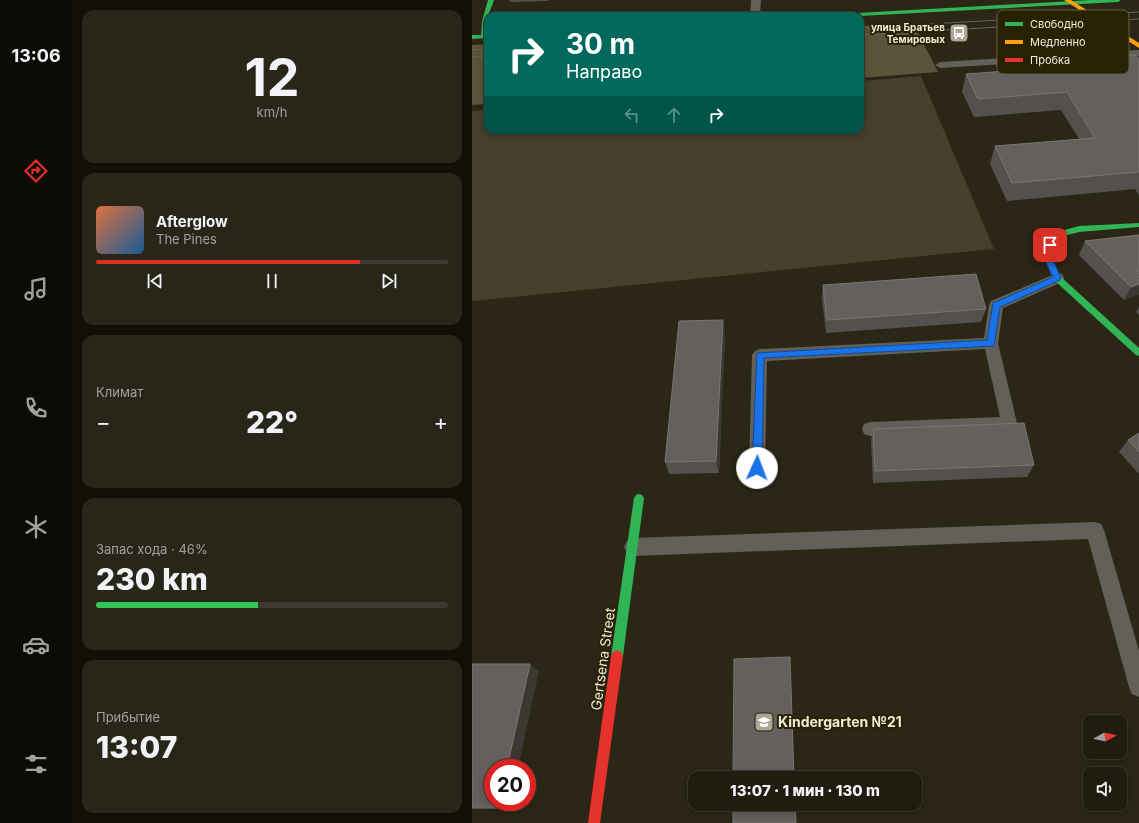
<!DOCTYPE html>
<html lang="ru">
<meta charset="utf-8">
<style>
:root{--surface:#201c10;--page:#282519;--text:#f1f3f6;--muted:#a2a19f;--line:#3d3a30;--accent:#d93025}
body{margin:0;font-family:Inter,sans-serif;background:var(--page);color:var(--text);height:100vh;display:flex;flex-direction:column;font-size:15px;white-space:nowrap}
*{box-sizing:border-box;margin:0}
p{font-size:13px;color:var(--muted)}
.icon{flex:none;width:22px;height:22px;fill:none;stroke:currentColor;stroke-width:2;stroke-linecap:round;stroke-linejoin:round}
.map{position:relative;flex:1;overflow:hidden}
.drawer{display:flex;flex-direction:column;gap:10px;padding:10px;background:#120f09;width:400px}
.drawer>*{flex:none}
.banner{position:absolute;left:12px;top:12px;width:380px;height:122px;border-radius:12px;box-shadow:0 2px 10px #0003,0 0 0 1px var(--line);background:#00695c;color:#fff;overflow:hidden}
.needle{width:26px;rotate:82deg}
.tools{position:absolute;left:611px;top:715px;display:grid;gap:8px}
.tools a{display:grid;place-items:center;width:44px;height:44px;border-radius:8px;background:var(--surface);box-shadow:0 2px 10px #0003,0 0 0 1px var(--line);font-size:20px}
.speed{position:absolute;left:12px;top:759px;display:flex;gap:8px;font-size:20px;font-weight:700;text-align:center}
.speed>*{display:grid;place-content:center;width:52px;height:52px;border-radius:50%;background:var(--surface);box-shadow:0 2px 10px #0003,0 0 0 1px var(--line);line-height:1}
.speed .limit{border:6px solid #d22;background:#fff;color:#111}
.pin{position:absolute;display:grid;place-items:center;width:34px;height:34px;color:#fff;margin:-17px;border-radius:8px;box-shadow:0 2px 6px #0006}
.me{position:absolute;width:44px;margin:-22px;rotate:2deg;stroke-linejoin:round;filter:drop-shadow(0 0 3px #0008)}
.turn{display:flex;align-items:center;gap:14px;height:84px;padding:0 16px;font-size:18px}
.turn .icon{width:52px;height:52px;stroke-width:2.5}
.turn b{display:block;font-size:28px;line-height:34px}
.lanes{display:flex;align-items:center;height:38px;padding:0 16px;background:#0003;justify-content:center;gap:20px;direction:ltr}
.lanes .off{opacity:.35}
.big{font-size:30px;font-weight:800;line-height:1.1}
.drawer .tile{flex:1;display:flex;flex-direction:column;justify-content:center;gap:6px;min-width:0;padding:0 14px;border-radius:12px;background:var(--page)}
.drawer .dial{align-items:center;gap:0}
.dial b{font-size:52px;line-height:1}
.song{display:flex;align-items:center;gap:12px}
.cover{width:48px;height:48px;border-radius:6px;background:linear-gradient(135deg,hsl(20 70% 55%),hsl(210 70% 35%))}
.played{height:4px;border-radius:2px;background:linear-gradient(90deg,var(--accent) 75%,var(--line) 75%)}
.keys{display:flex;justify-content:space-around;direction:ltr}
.heat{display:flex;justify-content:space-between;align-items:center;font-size:22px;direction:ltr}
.charge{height:6px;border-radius:3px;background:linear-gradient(90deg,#34c759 46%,var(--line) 0)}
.trip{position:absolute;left:216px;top:771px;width:234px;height:40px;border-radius:12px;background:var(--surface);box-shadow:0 2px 10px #0003,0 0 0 1px var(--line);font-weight:800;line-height:40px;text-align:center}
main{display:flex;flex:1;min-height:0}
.dock{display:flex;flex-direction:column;width:72px;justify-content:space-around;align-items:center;background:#0d0b06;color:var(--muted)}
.dock .icon{width:28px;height:28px}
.dock .selected{color:var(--accent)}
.dock b{font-size:18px;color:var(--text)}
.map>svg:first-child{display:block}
</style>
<main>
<nav class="dock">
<b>13:06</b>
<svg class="icon selected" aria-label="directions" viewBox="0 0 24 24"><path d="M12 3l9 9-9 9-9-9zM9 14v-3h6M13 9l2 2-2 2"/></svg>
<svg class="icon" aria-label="music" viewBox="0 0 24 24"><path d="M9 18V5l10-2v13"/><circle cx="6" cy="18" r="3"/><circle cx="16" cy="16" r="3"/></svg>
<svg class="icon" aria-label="phone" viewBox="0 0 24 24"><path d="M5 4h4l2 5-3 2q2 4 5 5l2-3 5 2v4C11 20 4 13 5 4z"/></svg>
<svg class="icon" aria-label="climate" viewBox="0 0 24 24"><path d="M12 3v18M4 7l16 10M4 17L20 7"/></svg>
<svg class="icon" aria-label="car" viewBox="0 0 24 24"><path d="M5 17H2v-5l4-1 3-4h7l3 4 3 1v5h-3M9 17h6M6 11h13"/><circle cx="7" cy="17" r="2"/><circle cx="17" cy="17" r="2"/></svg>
<svg class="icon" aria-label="filters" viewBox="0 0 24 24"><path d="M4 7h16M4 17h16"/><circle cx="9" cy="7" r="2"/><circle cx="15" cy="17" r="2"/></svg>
</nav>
<section class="drawer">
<div class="tile dial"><b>12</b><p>km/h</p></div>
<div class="tile">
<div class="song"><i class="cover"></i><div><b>Afterglow</b><p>The Pines</p></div></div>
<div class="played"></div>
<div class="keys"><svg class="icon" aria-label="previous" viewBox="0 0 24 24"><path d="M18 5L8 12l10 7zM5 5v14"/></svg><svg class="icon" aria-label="pause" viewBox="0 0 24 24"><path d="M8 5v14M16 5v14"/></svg><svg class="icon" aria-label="next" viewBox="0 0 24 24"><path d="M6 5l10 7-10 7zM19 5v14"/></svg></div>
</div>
<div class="tile"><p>Климат</p>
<div class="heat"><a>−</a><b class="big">22°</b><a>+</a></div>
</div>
<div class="tile"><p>Запас хода · 46%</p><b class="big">230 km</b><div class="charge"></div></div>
<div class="tile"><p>Прибытие</p><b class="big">13:07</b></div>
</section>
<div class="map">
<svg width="667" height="823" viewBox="0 0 667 823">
<rect width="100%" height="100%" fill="#2b2615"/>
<path fill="#453f2c" d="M 449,76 L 522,249 L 0,301 L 0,111 L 16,110 L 16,130 L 388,130 L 388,81 Z"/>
<g fill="#5b543a">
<path d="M 441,23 L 466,72 L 388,78 L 388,26 Z"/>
<path d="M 16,44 L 16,104 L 0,105 L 0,45 Z"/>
</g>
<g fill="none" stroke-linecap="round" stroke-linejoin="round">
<g fill="#626058" fill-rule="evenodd">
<path d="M 279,0 L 289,0 L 288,16 L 278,16 Z"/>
<path d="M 667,50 L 667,56 L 468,68 L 463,65 L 468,62 Z"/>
<path d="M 585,273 L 590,274 L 592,278 L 590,282 L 531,308 L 526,343 L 545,423 L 543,428 L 537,430 L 398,436 L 392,434 L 390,429 L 392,424 L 398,422 L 528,417 L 513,349 L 295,361 L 293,468 L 291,473 L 285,475 L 279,473 L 277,468 L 280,355 L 283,351 L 288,349 L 512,338 L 517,305 L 519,301 Z"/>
<path d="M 623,522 L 629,524 L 632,530 L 667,651 L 667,697 L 660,694 L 657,687 L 616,539 L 161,556 L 155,553 L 152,547 L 155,541 L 161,538 Z"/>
</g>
<g fill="#30b455" fill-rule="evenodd">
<path d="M 16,0 L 22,0 L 16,16 L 16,38 L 0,39 L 0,35 L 9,35 L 10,21 Z"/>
<path d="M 618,0 L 649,0 L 646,2 L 388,16 L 365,16 L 368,14 Z"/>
<path d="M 667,223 L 667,227 L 607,232 L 584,238 L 578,254 L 588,276 L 667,348 L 667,356 L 664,355 L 582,280 L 570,254 L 578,234 L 607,226 Z"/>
<path d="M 167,494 L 170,495 L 172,498 L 151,656 L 149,660 L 145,662 L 141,660 L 139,656 L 162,498 L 164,495 Z"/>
</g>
<path fill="#ff9f0a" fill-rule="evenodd" d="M 592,0 L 599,0 L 667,43 L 667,48 Z"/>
<path fill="#e5322d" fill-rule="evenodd" d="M 145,650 L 149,652 L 151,656 L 128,823 L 116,823 L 139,656 L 141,652 Z"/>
<g stroke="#67645b" stroke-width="1">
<path d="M 388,28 L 667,12"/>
<path d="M 388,35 L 667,19"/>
<path d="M 0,50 L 16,49"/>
<path d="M 0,57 L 16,56"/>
</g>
</g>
<g fill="#54504e">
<path d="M 38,0 L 76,0 L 76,1 L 38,2 Z"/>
<path d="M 667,59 L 667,195 L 663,189 L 535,201 L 518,164 L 523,146 L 607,139 L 589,110 L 502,117 L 490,92 L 494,74 L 596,66 L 598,60 Z"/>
<path d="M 667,235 L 667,293 L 666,295 L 652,300 L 607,255 L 613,241 Z"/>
<path d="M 351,285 L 514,309 L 509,322 L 354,333 L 350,299 Z"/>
<path d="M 667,307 L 667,315 L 664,312 Z"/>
<path d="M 253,333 L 247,473 L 197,474 L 193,462 Z"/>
<path d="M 401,429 L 562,465 L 555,477 L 401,483 L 399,441 Z"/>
<path d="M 667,433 L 667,474 L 647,452 L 656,440 Z"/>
<path d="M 0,664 L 67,671 L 21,802 L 39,802 L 38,809 L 0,809 Z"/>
</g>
<g fill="#3c3831">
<path d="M 667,284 L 667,293 L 666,295 L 652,300 L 659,287 Z"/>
<path d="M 251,320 L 253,333 L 247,473 L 244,461 Z"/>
<path d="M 58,664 L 67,671 L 46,768 L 35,768 Z"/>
<path d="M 27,802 L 39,802 L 38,809 L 26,807 Z"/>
</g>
<g fill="#65605d" stroke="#7b7670">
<path d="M 664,55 L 667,59 L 667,172 L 540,183 L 523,146 L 623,138 L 595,92 L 506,99 L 494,74 L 602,66 L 598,60 Z"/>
<path d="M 667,235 L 667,271 L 664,271 L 667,274 L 667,284 L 659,287 L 613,241 Z"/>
<path d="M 504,274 L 514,309 L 355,320 L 351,285 Z"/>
<path d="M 251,320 L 244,461 L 193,462 L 207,321 Z"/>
<path d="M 552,423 L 562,465 L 403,471 L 401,429 Z"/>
<path d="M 667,433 L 667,452 L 656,440 Z"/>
<path d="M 318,657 L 322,778 L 261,778 L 262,659 Z"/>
<path d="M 0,664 L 58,664 L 35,768 L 21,768 L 21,802 L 27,802 L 26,807 L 0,807 Z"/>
<path d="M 261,804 L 323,804 L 324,823 L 261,823 Z"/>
</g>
<path fill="#1a73e8" stroke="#114b97" d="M 578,242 L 582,245 L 578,254 L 589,278 L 588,280 L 528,307 L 522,346 L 292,358 L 290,468 L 288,471 L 285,472 L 282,471 L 280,468 L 285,353 L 515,340 L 521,303 L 581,277 L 570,254 L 575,243 Z"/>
<defs>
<symbol id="bus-square" viewBox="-11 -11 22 22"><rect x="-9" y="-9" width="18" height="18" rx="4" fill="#aca695" stroke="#292103"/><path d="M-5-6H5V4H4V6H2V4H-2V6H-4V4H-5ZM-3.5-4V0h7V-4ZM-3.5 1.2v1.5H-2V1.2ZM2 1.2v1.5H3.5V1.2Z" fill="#fff"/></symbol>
<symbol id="school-square" viewBox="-11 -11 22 22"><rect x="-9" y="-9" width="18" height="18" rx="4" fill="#aca695" stroke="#292103"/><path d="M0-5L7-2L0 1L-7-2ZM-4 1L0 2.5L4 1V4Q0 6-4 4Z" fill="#fff"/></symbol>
</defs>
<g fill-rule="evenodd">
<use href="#bus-square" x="476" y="22" width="22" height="22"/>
<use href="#school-square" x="281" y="711" width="22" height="22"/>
</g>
<g text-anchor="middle" stroke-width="4" stroke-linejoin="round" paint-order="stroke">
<g font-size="10" font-weight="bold" fill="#f1ebda" stroke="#292103" text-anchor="end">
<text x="473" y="31">улица Братьев<tspan x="473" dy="12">Темировых</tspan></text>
</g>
<g font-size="14" fill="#f1ebda" stroke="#292103">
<text transform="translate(131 659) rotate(-82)" y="5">Gertsena Street</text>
</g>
<g font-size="14" font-weight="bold" fill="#f1ebda" stroke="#292103" text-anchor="start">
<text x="306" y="727">Kindergarten №21</text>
</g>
</g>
<rect x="525" y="10" width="132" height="64" rx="6" fill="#292103" stroke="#655e44" stroke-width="1"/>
<rect x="533" y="22" width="18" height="4" fill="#30b455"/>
<rect x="533" y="40" width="18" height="4" fill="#ff9f0a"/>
<rect x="533" y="58" width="18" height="4" fill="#e5322d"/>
<g font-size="11" fill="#f1ebda">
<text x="558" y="28">Свободно</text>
<text x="558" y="46">Медленно</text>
<text x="558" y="64">Пробка</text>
</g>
</svg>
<div class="tools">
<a><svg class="needle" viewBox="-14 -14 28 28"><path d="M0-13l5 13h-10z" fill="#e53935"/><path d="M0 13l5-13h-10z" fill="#a2a19f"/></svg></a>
<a><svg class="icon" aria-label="sound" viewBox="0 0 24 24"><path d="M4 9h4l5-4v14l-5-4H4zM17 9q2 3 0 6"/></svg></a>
</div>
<div class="speed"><div class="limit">20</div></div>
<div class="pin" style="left:578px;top:245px;background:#d93025"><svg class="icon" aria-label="arrive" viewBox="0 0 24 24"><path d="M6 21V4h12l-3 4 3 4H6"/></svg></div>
<svg class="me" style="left:285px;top:468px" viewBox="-20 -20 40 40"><circle r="19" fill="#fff"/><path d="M0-13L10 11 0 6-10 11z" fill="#1a73e8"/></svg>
<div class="trip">13:07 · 1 мин · 130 m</div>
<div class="banner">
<div class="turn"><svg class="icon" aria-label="right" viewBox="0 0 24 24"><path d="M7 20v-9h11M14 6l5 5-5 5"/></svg><div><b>30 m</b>Направо</div></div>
<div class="lanes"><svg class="icon off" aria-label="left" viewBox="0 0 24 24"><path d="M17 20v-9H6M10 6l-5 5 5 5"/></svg><svg class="icon off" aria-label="ahead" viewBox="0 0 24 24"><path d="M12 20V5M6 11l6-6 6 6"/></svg><svg class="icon" aria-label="right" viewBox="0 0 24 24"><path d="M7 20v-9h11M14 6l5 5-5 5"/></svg></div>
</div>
</div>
</main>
